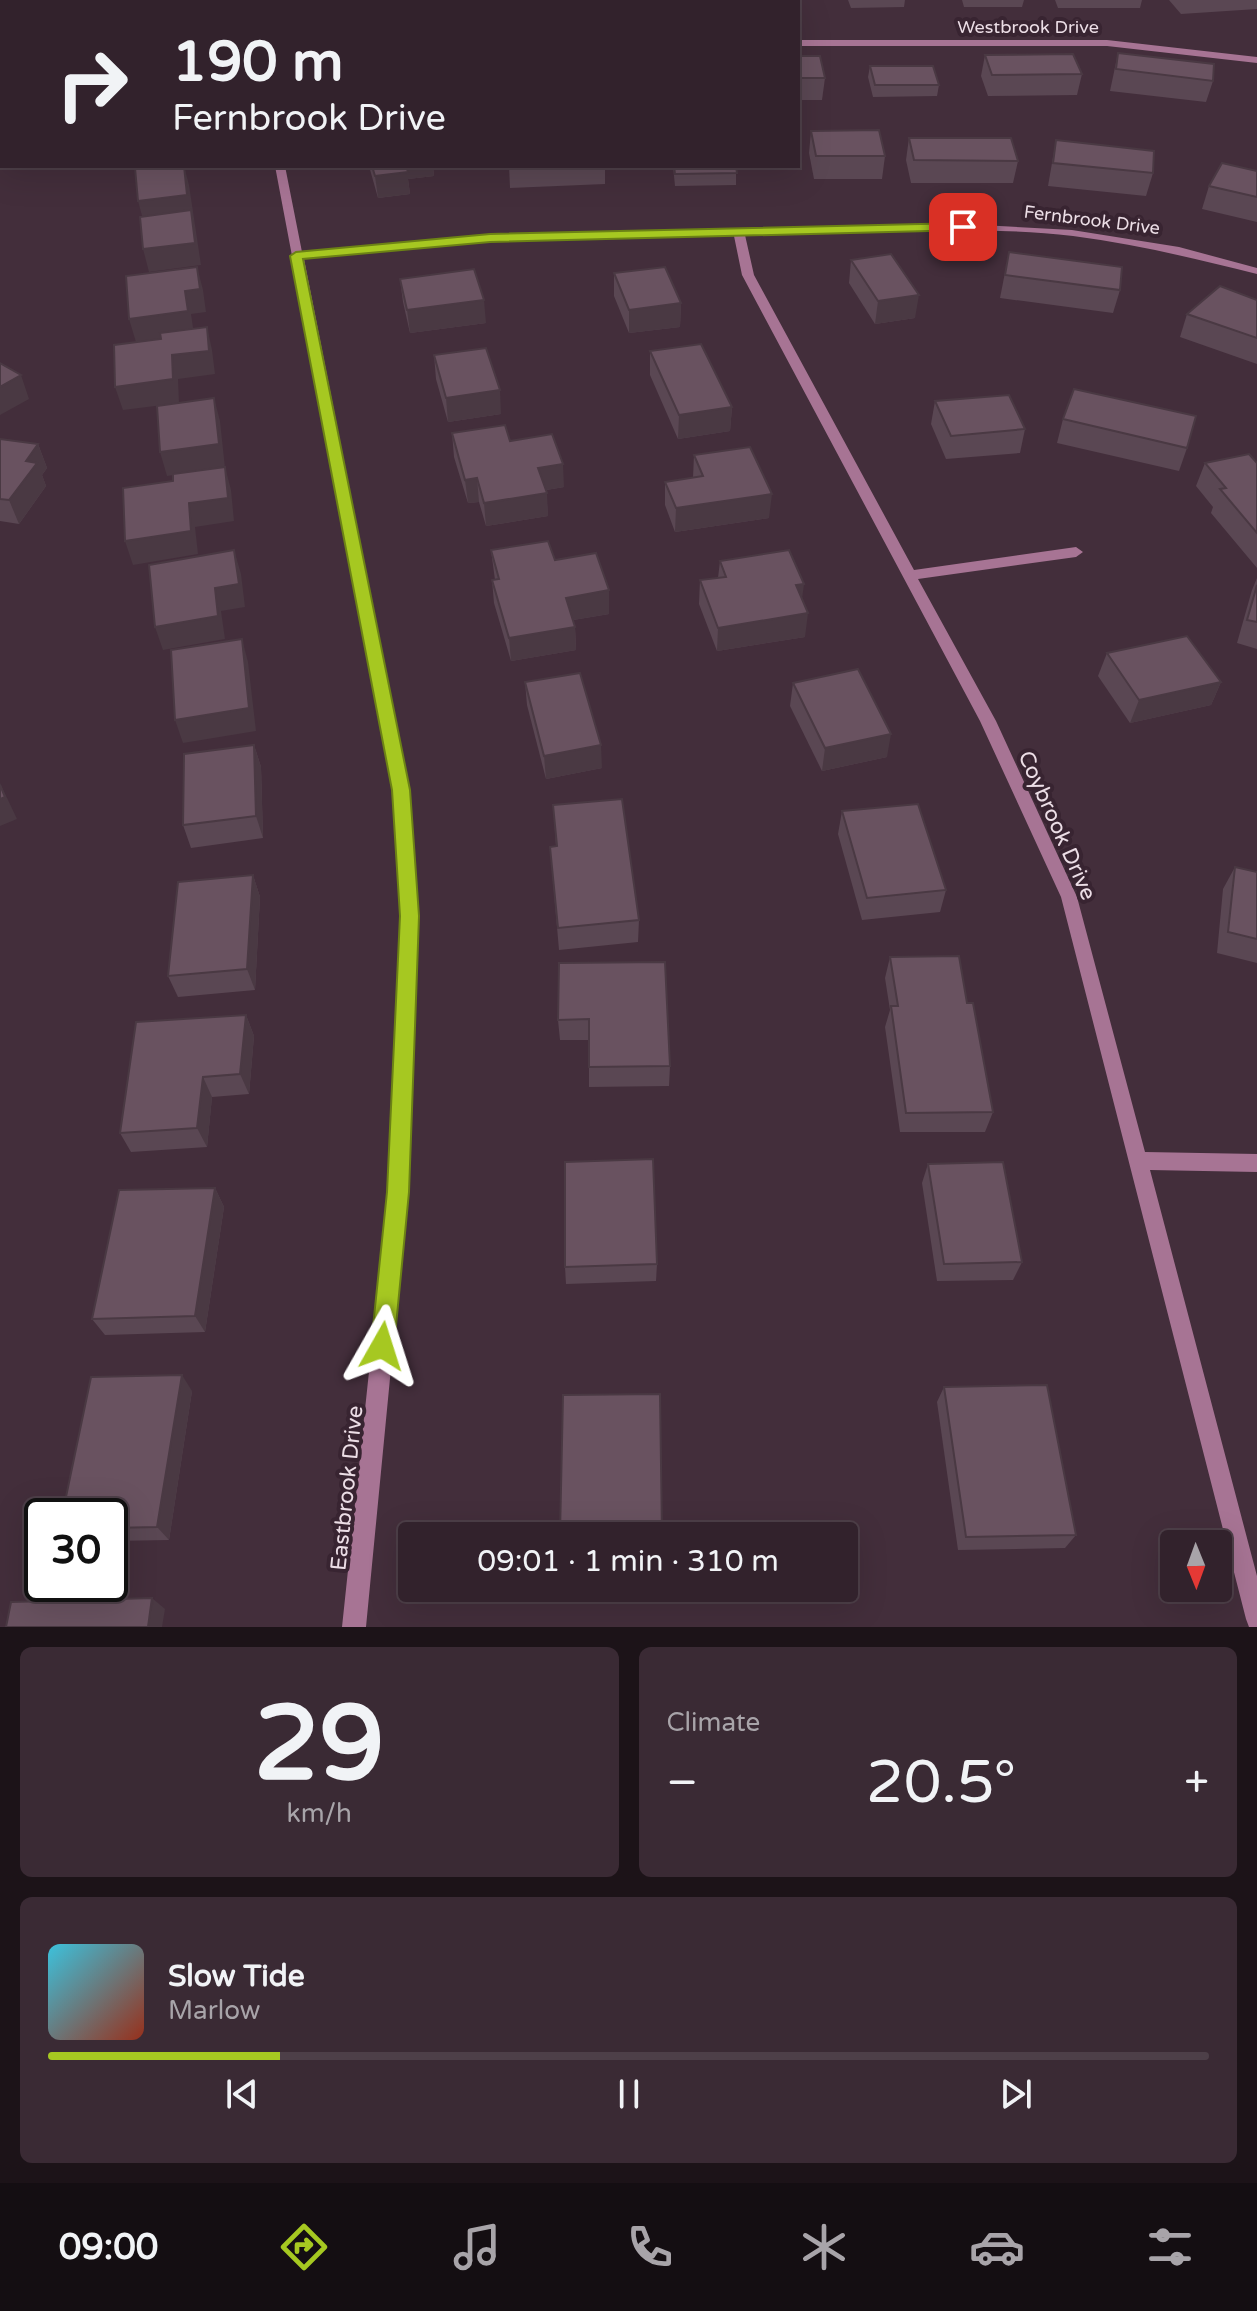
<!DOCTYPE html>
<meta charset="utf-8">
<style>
:root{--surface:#32222c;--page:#3a2a34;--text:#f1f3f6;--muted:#a8a4a9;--line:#4d3f48;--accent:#a6c821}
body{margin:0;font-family:"Varela Round",sans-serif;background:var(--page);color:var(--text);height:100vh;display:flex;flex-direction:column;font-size:30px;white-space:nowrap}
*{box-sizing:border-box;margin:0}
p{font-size:26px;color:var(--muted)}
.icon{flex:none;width:44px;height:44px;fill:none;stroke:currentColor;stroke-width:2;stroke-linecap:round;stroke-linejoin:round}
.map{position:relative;height:1627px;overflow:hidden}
.details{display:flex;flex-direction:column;gap:20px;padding:20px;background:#1c1318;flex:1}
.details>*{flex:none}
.banner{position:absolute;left:0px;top:0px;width:800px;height:168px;box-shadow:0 8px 32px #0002,0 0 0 2px var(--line);background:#32222c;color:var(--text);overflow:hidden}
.needle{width:52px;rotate:179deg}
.buttons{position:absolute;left:1160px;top:1530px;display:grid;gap:16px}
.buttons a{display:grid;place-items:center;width:72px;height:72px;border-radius:8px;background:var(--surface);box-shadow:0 8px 32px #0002,0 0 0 2px var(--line);font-size:40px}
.speed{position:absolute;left:24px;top:1498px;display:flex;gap:16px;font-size:40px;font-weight:700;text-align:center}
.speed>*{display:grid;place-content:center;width:104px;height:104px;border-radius:50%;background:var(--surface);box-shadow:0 8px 32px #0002,0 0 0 2px var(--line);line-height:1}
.speed .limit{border:4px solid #111;border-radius:12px;background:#fff;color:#111}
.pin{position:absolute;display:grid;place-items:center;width:68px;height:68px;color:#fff;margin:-34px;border-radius:16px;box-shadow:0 4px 12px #0006}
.me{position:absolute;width:88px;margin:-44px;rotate:6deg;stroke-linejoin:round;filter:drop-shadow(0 0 6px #0008)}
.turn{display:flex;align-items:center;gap:28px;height:168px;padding:0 40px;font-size:36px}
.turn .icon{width:104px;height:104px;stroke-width:2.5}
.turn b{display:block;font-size:56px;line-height:68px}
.big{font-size:60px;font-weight:600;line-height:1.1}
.details .card{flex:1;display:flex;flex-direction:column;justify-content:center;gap:12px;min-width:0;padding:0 28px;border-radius:12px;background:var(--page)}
.details .dial{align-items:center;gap:0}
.dial b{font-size:104px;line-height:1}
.song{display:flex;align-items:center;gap:24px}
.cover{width:96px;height:96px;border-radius:12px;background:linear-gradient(135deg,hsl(190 70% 55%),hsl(10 70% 35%))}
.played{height:8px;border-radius:4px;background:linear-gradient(90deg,var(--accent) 20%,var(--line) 20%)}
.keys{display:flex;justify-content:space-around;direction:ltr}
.heat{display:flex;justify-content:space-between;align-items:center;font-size:44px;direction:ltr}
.details .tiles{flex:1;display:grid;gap:20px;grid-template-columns:1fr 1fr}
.card:last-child{grid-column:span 2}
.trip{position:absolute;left:398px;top:1522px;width:460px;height:80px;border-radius:8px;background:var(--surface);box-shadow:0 8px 32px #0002,0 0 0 2px var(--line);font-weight:600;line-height:80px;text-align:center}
.menu{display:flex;height:128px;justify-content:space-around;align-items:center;background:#140e12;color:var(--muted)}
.menu .icon{width:56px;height:56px}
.menu .current{color:var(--accent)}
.menu b{font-size:36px;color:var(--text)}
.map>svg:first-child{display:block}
</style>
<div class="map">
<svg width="1257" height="1627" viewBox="0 0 1257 1627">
<rect width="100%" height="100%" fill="#432e3b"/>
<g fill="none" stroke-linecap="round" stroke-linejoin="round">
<g fill="#a77494" fill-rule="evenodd">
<path d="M 798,40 L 1107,40 L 1257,57 L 1257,63 L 1107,46 L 798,46 Z"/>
<rect x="0" y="48" width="2" height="6"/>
<path d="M 275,166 L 285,166 L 302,252 L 490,235 L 963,224 L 1072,230 L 1179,247 L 1257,268 L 1257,274 C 1196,259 1136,244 1073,236 C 965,224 854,233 745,235 L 754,275 L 914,570 L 1076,547 L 1083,552 L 1076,557 L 918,579 L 996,721 L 1077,897 L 1145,1152 L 1257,1154 L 1257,1172 L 1150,1170 L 1257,1576 L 1257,1627 L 1249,1627 L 1246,1619 L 1061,897 L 980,721 L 742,275 L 734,236 L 490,241 L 304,259 L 409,790 L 417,916 L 408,1192 L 366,1627 L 342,1627 L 388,1192 L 401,916 L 393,790 Z"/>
</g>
</g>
<g fill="#5a4753">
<path d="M 0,0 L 93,0 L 92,2 L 2,2 L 2,14 L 0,14 Z"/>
<path d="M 118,0 L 207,0 L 206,2 L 118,2 Z"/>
<rect x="336" y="0" width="102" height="2"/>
<rect x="497" y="0" width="54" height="2"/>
<rect x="587" y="0" width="81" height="2"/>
<path d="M 732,0 L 788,0 L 788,2 L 733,2 Z"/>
<path d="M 848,0 L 905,0 L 904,7 L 851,8 Z"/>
<path d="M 962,0 L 1024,0 L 1022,7 L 964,7 Z"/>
<path d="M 1055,0 L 1142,0 L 1140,8 L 1058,8 Z"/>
<path d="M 1169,0 L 1257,0 L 1257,9 L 1181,14 Z"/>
<path d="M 1118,53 L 1213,81 L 1206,102 L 1110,91 Z"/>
<path d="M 985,55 L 1082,74 L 1077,95 L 988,96 L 981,76 Z"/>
<path d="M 798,56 L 825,78 L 822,100 L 798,100 Z"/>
<path d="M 870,66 L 939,85 L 937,96 L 873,97 L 868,77 Z"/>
<path d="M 811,131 L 885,156 L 882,179 L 814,179 L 809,153 Z"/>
<path d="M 909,138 L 1018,161 L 1013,183 L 911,183 L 906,160 Z"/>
<path d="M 1056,140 L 1153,173 L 1146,196 L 1048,186 Z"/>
<path d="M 369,166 L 433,166 L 434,176 L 408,179 L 410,194 L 378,198 Z"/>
<path d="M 509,166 L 605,166 L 605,184 L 510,188 Z"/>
<path d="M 673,166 L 736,166 L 736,185 L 675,186 Z"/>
<path d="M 1257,171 L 1257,222 L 1202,209 L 1209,186 Z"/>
<path d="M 1009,252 L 1120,290 L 1113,313 L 1000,298 Z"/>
<path d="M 851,260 L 915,318 L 875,324 L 849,283 Z"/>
<path d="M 614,273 L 681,303 L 680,327 L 629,333 L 614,296 Z"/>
<path d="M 400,279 L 486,323 L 410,333 L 403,302 Z"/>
<path d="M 1257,300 L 1257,364 L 1180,337 L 1187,314 Z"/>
<path d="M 650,351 L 732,407 L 730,431 L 678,439 L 650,375 Z"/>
<path d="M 434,355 L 501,414 L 448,422 L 436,379 Z"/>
<path d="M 935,401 L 1025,429 L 1020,453 L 946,459 L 931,424 Z"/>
<path d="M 1063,419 L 1187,448 L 1179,471 L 1057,443 Z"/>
<path d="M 452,433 L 510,441 L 564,487 L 546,490 L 548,516 L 486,526 L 479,502 L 468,503 L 454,457 Z"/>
<path d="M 0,439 L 38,444 L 47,468 L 42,475 L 46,486 L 19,524 L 0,521 Z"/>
<path d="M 694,455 L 769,518 L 675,532 L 665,505 L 665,482 L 693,478 Z"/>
<path d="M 1205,463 L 1257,463 L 1257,568 L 1211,513 L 1213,507 L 1196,486 Z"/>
<path d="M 491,550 L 555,560 L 609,590 L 609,614 L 573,620 L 575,627 L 576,650 L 511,661 L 494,603 L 492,580 L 495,580 Z"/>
<path d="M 720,561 L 802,599 L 805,637 L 717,651 L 699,604 L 700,580 L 718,578 Z"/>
<path d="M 1257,578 L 1257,649 L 1237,643 L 1252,590 Z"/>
<path d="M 1107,653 L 1221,682 L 1211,705 L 1130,723 L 1098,676 Z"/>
<path d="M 525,682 L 602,768 L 546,779 L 527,705 Z"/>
<path d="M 793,683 L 887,757 L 822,771 L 790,706 Z"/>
<path d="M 254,745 L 261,767 L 263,838 L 191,848 L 183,825 Z"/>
<path d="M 553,805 L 639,920 L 638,942 L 559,950 L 550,847 L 556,846 Z"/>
<path d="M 842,811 L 946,890 L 940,912 L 862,920 L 838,834 Z"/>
<path d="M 1235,867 L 1257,872 L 1257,963 L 1217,953 L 1223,889 Z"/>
<path d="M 253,875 L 260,897 L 255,990 L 178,997 L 168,976 Z"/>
<path d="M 890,957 L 967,1003 L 993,1112 L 985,1132 L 900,1132 L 885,1027 L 890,1010 L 885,978 Z"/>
<path d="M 559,963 L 670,1066 L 669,1086 L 589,1087 L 589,1040 L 560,1040 L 558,1020 Z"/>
<path d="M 246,1015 L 254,1036 L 249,1094 L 212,1097 L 207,1147 L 131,1152 L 120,1133 Z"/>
<path d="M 928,1164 L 1022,1262 L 1013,1280 L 937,1281 L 922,1183 Z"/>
<path d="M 215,1188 L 224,1207 L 205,1332 L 105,1335 L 92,1319 Z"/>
<path d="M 657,1264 L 656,1281 L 566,1284 L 565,1267 Z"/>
<path d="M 944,1387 L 1076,1535 L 1065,1548 L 958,1550 L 937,1402 Z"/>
<path d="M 192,1391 L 169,1540 L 110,1541 L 110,1516 Z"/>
<path d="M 660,1394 L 662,1536 L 560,1536 L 560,1534 Z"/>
</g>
<g fill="#4a3943">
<path d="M 2,82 L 2,101 L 0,105 L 0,86 Z"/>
<path d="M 184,166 L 189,185 L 201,265 L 149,272 L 143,249 L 144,223 L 138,201 Z"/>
<path d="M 404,166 L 433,166 L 434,176 L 408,179 L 410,194 L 378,198 L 375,176 Z"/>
<path d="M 197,267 L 203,290 L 206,312 L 191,314 L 194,334 L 136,342 L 129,319 L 185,291 Z"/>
<path d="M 919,295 L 915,318 L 875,324 L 878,301 Z"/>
<path d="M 484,300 L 486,323 L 410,333 L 407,310 Z"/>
<path d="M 681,303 L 680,327 L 629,333 L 629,310 Z"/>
<path d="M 207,327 L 212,350 L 215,374 L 178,379 L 179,403 L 123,410 L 115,387 L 172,355 Z"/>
<path d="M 21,375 L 29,399 L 0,415 L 0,387 Z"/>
<path d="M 500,390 L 501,414 L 448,422 L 446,398 Z"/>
<path d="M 214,398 L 220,421 L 225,468 L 167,476 L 160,452 Z"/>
<path d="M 732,407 L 730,431 L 678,439 L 679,415 Z"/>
<path d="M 38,444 L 47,468 L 42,475 L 46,486 L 19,524 L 9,500 L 26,461 Z"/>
<path d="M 563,464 L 564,487 L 540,491 L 538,468 Z"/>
<path d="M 225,467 L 231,490 L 234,521 L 195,527 L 198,554 L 133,565 L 125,541 L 189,503 Z"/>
<path d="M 477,478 L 479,502 L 468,503 L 465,480 Z"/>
<path d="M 547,493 L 548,516 L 486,526 L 484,503 Z"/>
<path d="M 772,494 L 769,518 L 675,532 L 676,508 Z"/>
<path d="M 234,550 L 241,574 L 245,607 L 221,611 L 225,639 L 163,650 L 155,627 L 215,588 Z"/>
<path d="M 804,584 L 801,607 L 796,585 Z"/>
<path d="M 609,590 L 609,614 L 567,621 L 566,598 Z"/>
<path d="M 808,613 L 805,637 L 717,651 L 718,628 Z"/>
<path d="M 575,627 L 576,650 L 511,661 L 509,638 Z"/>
<path d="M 242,639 L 248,662 L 256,731 L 183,743 L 175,720 Z"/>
<path d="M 1221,682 L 1211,705 L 1130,723 L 1139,700 Z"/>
<path d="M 891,734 L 887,757 L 822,771 L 825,748 Z"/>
<path d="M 254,745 L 261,767 L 263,838 L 256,816 Z"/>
<path d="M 601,745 L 602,768 L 546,779 L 544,756 Z"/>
<path d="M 0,783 L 17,819 L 0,826 Z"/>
<path d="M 253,875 L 260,897 L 255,990 L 247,969 Z"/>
<path d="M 246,1015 L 254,1036 L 249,1094 L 240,1074 Z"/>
<path d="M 203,1077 L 212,1097 L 207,1147 L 197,1128 Z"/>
<path d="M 215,1188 L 224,1207 L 205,1332 L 195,1316 Z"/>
<path d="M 182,1375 L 192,1391 L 169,1540 L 157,1527 Z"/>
<path d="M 152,1598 L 165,1609 L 162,1627 L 148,1627 Z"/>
</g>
<g fill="#695260" stroke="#4a3943" stroke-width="2">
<path d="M 1118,53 L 1214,64 L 1213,81 L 1116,69 Z"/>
<path d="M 1073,54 L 1082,74 L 992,75 L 985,55 Z"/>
<path d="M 798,56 L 820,56 L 825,78 L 798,78 Z"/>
<path d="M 870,66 L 933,66 L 939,85 L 875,85 Z"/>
<path d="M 879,130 L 885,156 L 816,156 L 811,131 Z"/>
<path d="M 909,138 L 1011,138 L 1018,161 L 914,160 Z"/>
<path d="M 1056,140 L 1154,151 L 1153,173 L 1053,163 Z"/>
<path d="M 1222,163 L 1257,171 L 1257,197 L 1209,186 Z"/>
<path d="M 154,166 L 184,166 L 187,195 L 138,201 L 135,168 Z"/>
<path d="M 372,166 L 406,166 L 408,172 L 375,176 Z"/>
<path d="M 674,166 L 736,166 L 737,173 L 675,174 Z"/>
<path d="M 191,210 L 195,243 L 143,249 L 140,217 Z"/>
<path d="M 1009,252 L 1122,267 L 1120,290 L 1005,275 Z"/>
<path d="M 891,254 L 919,295 L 878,301 L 851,260 Z"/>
<path d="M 197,267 L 200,289 L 185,291 L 188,311 L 129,319 L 126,276 Z"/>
<path d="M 665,267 L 681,303 L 629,310 L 614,273 Z"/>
<path d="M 474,269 L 484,300 L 407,310 L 400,279 Z"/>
<path d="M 1220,286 L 1257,300 L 1257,338 L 1187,314 Z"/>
<path d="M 207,327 L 209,351 L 172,355 L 173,379 L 115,387 L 114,345 L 161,339 L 160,333 Z"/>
<path d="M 701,344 L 732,407 L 679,415 L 650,351 Z"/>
<path d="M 486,348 L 500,390 L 446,398 L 434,355 Z"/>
<path d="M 0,363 L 21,375 L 0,387 Z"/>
<path d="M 1074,389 L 1196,416 L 1187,448 L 1063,419 Z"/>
<path d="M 1009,395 L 1025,429 L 951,436 L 935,401 Z"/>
<path d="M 214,398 L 219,444 L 160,452 L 157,406 Z"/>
<path d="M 505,425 L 510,441 L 552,434 L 563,464 L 538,468 L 547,493 L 484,503 L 477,478 L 465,480 L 452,433 Z"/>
<path d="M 0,439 L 38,444 L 26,461 L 37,463 L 9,500 L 0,499 Z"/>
<path d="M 750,447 L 772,494 L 676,508 L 665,482 L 703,476 L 694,455 Z"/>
<path d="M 1249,454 L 1257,463 L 1257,533 L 1220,489 L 1226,488 L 1205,463 Z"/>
<path d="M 225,467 L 228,498 L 189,503 L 191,531 L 125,541 L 123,488 L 173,481 L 173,474 Z"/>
<path d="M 548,541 L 555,560 L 596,553 L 609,590 L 566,598 L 575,627 L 509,638 L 492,580 L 499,579 L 491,550 Z"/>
<path d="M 234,550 L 239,584 L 215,588 L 218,616 L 155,627 L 149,565 Z"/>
<path d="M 789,550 L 804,584 L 796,585 L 808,613 L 718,628 L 700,580 L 726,577 L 720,561 Z"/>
<path d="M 1257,585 L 1257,622 L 1247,620 Z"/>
<path d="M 1187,636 L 1221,682 L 1139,700 L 1107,653 Z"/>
<path d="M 242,639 L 249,708 L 175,720 L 171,650 Z"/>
<path d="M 858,669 L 891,734 L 825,748 L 793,683 Z"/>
<path d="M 580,673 L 601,745 L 544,756 L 525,682 Z"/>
<path d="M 254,745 L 256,816 L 183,825 L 184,754 Z"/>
<path d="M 0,785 L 5,797 L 0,799 Z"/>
<path d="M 622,799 L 639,920 L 558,928 L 550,847 L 557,846 L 553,805 Z"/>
<path d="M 918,804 L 946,890 L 867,898 L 842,811 Z"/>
<path d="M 1235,867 L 1257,872 L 1257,939 L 1228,932 Z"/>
<path d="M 253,875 L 247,969 L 168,976 L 178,882 Z"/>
<path d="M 959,956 L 967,1003 L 973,1003 L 993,1112 L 906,1113 L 891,1006 L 898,1006 L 890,957 Z"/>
<path d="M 665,962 L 670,1066 L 589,1067 L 589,1019 L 558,1020 L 559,963 Z"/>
<path d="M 246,1015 L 240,1074 L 203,1077 L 197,1128 L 120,1133 L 136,1022 Z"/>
<path d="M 653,1159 L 657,1264 L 565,1267 L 565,1162 Z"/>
<path d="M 1003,1162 L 1022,1262 L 944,1264 L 928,1164 Z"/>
<path d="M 215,1188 L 195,1316 L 92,1319 L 119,1190 Z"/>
<path d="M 182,1375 L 157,1527 L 110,1528 L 110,1516 L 62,1516 L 91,1377 Z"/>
<path d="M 1047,1385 L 1076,1535 L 966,1537 L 944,1387 Z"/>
<path d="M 660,1394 L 662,1533 L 560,1534 L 563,1395 Z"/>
<path d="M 152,1598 L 148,1627 L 6,1627 L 11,1602 Z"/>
</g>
<path fill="#a6c821" stroke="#6c8215" stroke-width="2" d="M 963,223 L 967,224 L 967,230 L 490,242 L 303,259 L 410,790 L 419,916 L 409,1192 L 394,1346 L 391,1354 L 382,1357 L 374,1354 L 371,1346 L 387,1192 L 400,916 L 392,790 L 290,256 L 296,252 L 490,234 Z"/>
<g text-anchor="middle" stroke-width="8" stroke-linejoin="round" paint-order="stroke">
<g font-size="18" fill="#ecdee6" stroke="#382431">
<text x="1028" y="33">Westbrook Drive</text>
<text transform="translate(1092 220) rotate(7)" y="6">Fernbrook Drive</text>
</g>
<g font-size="22" fill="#ecdee6" stroke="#382431">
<text transform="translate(1058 825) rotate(66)" y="8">Coybrook Drive</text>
<text transform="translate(346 1488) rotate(-84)" y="8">Eastbrook Drive</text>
</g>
</g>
</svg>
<div class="buttons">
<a><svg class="needle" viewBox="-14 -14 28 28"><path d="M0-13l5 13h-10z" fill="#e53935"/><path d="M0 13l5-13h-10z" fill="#a8a4a9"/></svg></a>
</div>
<div class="speed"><div class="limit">30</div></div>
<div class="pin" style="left:963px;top:227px;background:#d93025"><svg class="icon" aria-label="arrive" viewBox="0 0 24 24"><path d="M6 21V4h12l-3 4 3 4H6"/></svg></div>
<svg class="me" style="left:382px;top:1346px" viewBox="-20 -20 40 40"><path d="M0-17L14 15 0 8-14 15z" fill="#a6c821" stroke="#fff" stroke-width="4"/></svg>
<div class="trip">09:01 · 1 min · 310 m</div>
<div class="banner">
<div class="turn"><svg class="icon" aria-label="right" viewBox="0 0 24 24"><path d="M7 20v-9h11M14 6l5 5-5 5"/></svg><div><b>190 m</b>Fernbrook Drive</div></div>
</div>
</div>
<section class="details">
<div class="tiles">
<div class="card dial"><b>29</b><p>km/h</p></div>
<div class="card"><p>Climate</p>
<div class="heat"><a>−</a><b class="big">20.5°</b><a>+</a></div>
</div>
<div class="card">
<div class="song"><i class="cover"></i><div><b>Slow Tide</b><p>Marlow</p></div></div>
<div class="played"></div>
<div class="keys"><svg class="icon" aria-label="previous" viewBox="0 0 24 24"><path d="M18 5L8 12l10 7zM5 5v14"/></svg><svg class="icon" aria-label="pause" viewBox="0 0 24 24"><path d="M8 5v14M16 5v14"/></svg><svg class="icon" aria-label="next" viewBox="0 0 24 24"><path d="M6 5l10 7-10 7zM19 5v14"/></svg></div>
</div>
</div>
</section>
<nav class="menu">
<b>09:00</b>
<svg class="icon current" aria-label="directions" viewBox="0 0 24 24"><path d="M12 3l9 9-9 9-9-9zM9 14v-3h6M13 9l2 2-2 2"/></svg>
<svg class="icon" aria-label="music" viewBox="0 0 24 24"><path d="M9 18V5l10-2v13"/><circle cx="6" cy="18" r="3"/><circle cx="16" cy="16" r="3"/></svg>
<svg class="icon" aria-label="phone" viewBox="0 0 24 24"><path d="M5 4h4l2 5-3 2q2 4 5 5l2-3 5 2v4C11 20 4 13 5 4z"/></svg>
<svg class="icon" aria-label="climate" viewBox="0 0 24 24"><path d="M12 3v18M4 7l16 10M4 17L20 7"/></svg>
<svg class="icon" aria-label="car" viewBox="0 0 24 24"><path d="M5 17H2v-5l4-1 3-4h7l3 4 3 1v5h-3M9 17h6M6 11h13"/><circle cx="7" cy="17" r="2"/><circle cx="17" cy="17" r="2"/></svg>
<svg class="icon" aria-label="filters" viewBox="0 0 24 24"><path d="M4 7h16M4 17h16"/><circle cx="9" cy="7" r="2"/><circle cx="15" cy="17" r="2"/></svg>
</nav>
